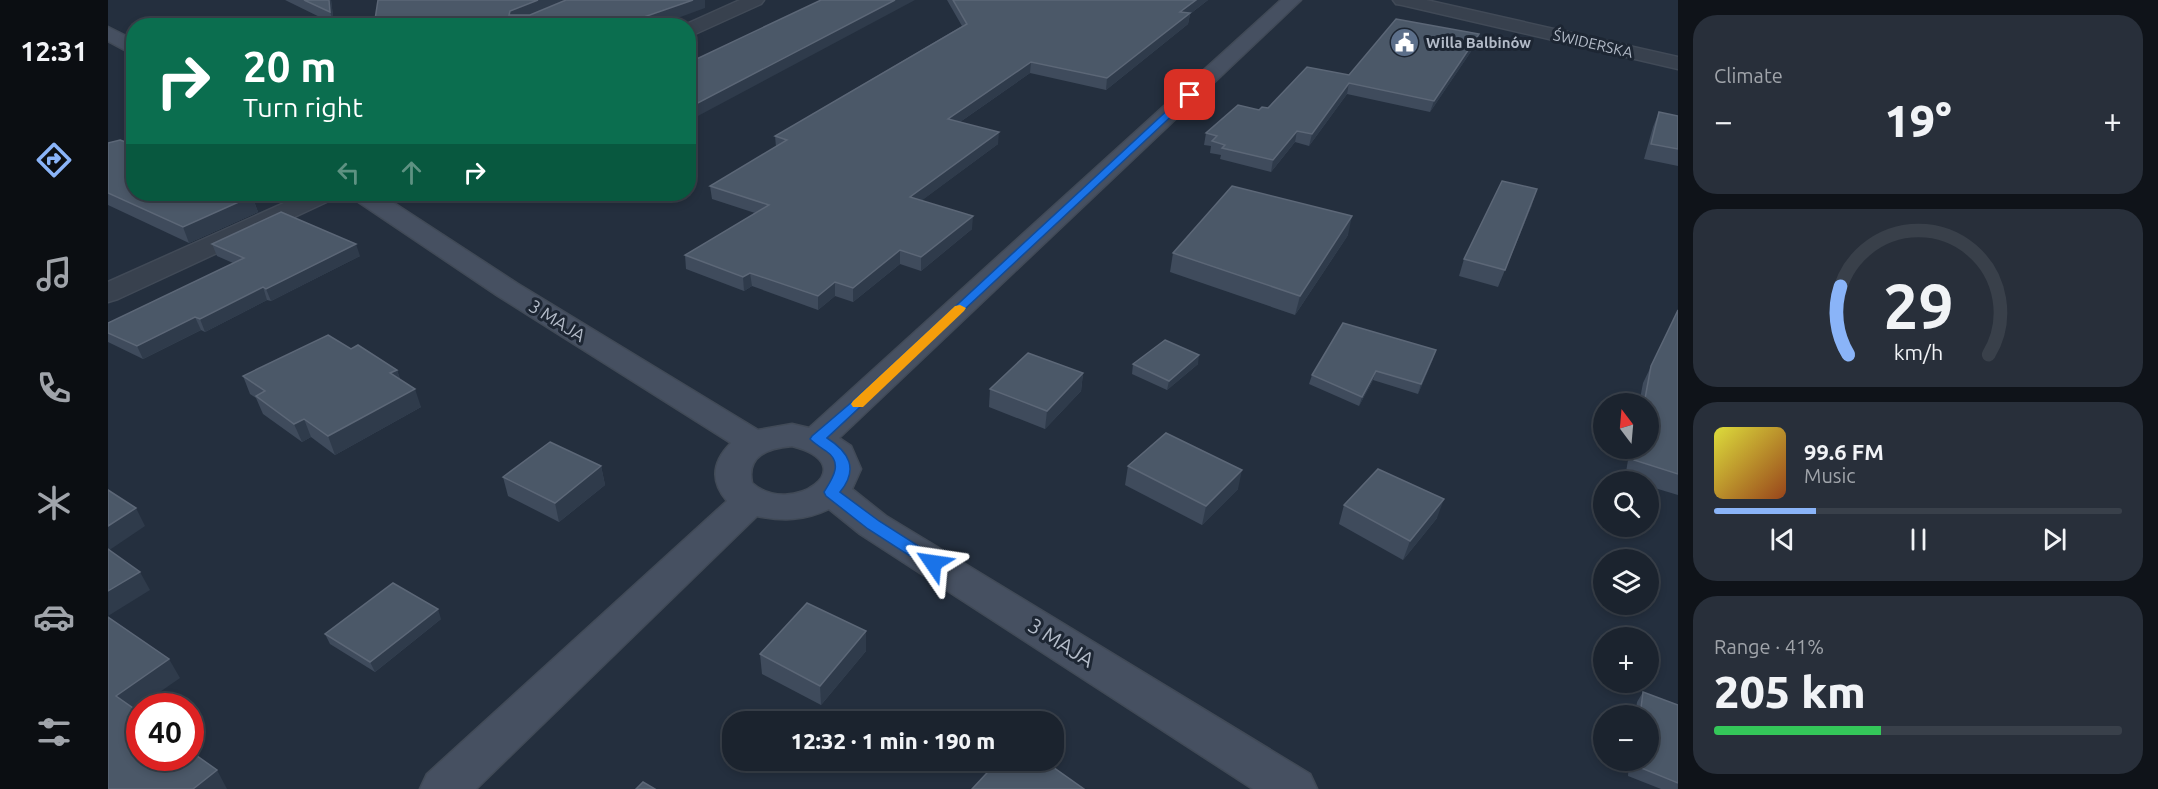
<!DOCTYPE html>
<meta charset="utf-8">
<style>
:root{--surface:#1b232e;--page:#282f3a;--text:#f1f3f6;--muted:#a0a4aa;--line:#39404a;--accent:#8ab4f8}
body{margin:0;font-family:Ubuntu,sans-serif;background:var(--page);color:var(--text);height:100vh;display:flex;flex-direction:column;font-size:22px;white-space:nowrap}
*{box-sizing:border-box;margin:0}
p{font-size:20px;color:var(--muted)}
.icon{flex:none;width:33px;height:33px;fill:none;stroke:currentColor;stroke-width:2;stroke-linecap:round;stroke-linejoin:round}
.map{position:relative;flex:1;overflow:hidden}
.side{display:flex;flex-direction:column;gap:15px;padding:15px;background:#0f1319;width:480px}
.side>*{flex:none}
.guide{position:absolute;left:18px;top:18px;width:570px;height:183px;border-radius:24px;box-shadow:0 3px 9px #0003,0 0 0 2px var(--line);background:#0b6e4f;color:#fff;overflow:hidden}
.needle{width:39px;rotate:344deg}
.controls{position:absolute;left:1485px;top:393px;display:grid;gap:12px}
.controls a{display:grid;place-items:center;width:66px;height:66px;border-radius:50%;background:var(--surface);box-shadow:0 3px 9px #0003,0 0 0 2px var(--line);font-size:30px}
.speed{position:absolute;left:18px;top:693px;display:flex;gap:12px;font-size:30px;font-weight:700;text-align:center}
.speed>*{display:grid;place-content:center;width:78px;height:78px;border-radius:50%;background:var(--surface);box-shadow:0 3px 9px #0003,0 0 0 2px var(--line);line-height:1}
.speed .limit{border:9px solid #d22;background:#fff;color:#111}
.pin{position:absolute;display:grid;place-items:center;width:51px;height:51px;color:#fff;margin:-26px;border-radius:12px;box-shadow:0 3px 9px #0006}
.me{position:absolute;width:66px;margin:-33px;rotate:302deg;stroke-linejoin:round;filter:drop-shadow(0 0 4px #0008)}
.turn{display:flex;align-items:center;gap:21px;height:126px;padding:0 18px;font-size:27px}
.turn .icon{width:78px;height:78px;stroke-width:2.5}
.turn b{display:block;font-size:42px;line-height:51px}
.lanes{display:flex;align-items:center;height:57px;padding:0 18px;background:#0003;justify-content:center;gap:30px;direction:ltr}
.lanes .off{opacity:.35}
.big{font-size:45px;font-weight:800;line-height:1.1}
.side .card{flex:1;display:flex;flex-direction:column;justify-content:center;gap:9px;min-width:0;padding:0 21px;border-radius:24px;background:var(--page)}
.side .dial{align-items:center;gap:0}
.dial svg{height:156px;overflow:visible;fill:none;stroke:var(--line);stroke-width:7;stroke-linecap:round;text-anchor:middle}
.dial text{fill:var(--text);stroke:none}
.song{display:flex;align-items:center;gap:18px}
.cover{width:72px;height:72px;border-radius:9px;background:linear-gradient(135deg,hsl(60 70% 55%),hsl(20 70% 35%))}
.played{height:6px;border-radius:3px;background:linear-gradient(90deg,var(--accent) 25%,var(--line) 25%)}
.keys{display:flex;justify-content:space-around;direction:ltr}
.heat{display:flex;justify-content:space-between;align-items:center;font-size:33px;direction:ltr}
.charge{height:9px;border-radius:4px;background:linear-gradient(90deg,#34c759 41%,var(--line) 0)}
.trip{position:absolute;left:614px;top:711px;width:342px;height:60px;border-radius:24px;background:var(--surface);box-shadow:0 3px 9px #0003,0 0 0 2px var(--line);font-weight:800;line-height:60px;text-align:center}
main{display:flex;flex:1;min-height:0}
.tab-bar{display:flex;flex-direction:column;width:108px;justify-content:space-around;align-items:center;background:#0b0e12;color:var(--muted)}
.tab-bar .icon{width:42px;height:42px}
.tab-bar .current{color:var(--accent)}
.tab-bar b{font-size:27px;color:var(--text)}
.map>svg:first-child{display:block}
</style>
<main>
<nav class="tab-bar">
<b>12:31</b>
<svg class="icon current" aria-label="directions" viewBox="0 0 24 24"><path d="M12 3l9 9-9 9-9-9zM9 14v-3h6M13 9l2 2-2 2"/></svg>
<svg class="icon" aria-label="music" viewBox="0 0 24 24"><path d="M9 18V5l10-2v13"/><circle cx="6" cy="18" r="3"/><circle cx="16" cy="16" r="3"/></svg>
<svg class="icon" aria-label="phone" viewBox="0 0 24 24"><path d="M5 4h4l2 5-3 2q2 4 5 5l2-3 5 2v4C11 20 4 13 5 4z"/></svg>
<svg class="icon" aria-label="climate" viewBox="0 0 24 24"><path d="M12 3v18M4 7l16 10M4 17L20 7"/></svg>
<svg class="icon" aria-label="car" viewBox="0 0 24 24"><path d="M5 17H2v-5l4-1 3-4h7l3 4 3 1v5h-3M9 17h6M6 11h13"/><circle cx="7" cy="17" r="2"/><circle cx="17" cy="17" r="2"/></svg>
<svg class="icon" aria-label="filters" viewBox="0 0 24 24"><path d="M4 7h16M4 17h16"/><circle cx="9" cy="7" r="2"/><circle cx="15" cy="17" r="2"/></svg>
</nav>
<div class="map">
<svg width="1570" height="789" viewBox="0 0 1570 789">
<rect width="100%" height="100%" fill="#242f3e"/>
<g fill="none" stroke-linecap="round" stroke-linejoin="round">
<defs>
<g id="street">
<path d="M 632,0 L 656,0 L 653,4 L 587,34 L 580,36 L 580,26 L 574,26 Z"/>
<path d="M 1285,0 L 1318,0 L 1570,57 L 1570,69 L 1294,5 L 1288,4 Z"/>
<path d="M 196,194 L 229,194 L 225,199 L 10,299 L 0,302 L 0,282 Z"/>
</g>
<g id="secondary">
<path d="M 1173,0 L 1193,0 L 731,438 L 743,446 L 753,469 L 744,489 L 778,516 L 1202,774 L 1209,789 L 1145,789 L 752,534 L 721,509 C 696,521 675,521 649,516 L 368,789 L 312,789 L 319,774 L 619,501 C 602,481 604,462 623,443 L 390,296 L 246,199 L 243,194 L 272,194 L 410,284 L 650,430 L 684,424 L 701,428 ZM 684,446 C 759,465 683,518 644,483 C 638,455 661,448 684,446 Z"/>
<path d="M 0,27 L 26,40 L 26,55 L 0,41 Z"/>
</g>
</defs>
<use href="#street" stroke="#414a57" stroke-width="3"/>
<use href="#secondary" stroke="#414a57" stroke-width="3"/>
<use href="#street" fill="#38414e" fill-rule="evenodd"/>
<use href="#secondary" fill="#465061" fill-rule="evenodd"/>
</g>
<g fill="#3f4b5c">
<path d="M 177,0 L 223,0 L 226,24 Z"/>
<path d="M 713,0 L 588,117 L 580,115 L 580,63 Z"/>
<path d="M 839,0 L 1100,0 L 1082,14 L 1080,24 L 998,90 L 922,73 L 852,122 L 890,144 L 814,200 L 864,229 L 813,271 L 792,264 L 745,302 L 727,296 L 710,310 L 644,286 L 636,291 L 578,269 L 577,255 L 647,213 L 604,199 L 602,186 L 668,147 L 667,136 L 854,26 Z"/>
<path d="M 1368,44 L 1322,112 L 1239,94 L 1201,146 L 1187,142 L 1163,172 L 1112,159 L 1113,155 L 1102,153 L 1103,146 L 1096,145 L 1098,133 L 1151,110 L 1160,108 L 1241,75 Z"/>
<path d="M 1551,112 L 1570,116 L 1570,166 L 1536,159 L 1545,127 Z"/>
<path d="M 0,143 L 144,196 L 150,212 L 81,243 L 0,205 Z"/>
<path d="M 1424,205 L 1390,287 L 1351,276 L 1356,259 Z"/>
<path d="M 1240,235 L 1187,315 L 1062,272 L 1065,253 Z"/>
<path d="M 104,244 L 252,256 L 163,301 L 159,300 L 97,332 L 93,330 L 35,359 L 0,342 L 0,323 L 125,263 L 109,256 Z"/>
<path d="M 1570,310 L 1570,495 L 1540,486 L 1540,482 L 1528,482 L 1517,478 L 1522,448 L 1540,448 L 1540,404 L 1531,404 L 1535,383 Z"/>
<path d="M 243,349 L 289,370 L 292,379 L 313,407 L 227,455 L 203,437 L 194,442 L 155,414 L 148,398 L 142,394 L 135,376 Z"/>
<path d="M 1325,359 L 1310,394 L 1265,380 L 1251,406 L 1201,384 L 1204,375 Z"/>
<path d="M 1025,364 L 1090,364 L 1059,390 L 1024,374 Z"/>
<path d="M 975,373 L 973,391 L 937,429 L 881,407 L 882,389 Z"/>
<path d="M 493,466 L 497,485 L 451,522 L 400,496 L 395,477 Z"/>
<path d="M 1020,466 L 1130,489 L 1094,525 L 1017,485 Z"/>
<path d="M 1236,505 L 1329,518 L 1295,560 L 1231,524 Z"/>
<path d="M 333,619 L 267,672 L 222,644 L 217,634 Z"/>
<path d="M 758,631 L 758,651 L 713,705 L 654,674 L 652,654 Z"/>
<path d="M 1535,692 L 1570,705 L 1570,789 L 1553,789 L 1520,776 L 1521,760 L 1540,760 L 1540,716 L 1527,716 L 1529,702 Z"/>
</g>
<g fill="#2f3b4b">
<path d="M 221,0 L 223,0 L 226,24 L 222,12 Z"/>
<path d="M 430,0 L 461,0 L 404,24 L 401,15 L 402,11 Z"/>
<path d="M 585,0 L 597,0 L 597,8 L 548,26 L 510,26 Z"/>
<path d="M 787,0 L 807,0 L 588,117 L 586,105 Z"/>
<path d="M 1088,0 L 1100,0 L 1082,14 L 1080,24 L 998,90 L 999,78 L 1072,12 Z"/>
<path d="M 1371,34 L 1368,44 L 1322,112 L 1326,101 Z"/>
<path d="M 923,62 L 922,73 L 839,131 L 840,119 Z"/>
<path d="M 1241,83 L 1239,94 L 1201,146 L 1204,134 Z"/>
<path d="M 1189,131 L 1187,142 L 1163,172 L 1165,160 Z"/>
<path d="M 891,132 L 890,144 L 801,210 L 802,197 Z"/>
<path d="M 1429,189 L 1424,205 L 1390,287 L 1397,270 Z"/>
<path d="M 144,196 L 150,212 L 81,243 L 75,227 Z"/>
<path d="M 865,216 L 864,229 L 813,271 L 813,257 Z"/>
<path d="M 1244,216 L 1240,235 L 1187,315 L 1192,296 Z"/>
<path d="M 248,244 L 252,256 L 163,301 L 158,289 Z"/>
<path d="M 792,250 L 792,264 L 745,302 L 745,288 Z"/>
<path d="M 642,273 L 644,286 L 636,291 L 635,277 Z"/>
<path d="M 727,282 L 727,296 L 710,310 L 710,296 Z"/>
<path d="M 155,287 L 159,300 L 97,332 L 92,319 Z"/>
<path d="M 87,317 L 93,330 L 35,359 L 29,346 Z"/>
<path d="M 1328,350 L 1325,359 L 1310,394 L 1313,384 Z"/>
<path d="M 1091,355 L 1090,364 L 1059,390 L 1061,381 Z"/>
<path d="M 289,370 L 295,388 L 282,373 Z"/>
<path d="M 1268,371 L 1265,380 L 1251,406 L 1254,397 Z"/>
<path d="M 975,373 L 973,391 L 937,429 L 939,411 Z"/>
<path d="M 307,389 L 313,407 L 227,455 L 220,436 Z"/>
<path d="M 196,419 L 203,437 L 194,442 L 186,424 Z"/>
<path d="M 493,466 L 497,485 L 451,522 L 447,503 Z"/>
<path d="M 1134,470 L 1130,489 L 1094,525 L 1098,506 Z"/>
<path d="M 1336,499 L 1329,518 L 1295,560 L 1302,541 Z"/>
<path d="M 28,508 L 37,526 L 0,551 L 0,526 Z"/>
<path d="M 32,572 L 42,590 L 0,616 L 0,591 Z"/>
<path d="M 330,609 L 333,619 L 267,672 L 262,662 Z"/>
<path d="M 758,631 L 758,651 L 713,705 L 712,686 Z"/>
<path d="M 61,659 L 72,678 L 20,714 L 8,696 Z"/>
<path d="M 109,770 L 119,789 L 85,789 Z"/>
</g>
<g fill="#4b5868" stroke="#5c6777" stroke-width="1.5">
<path d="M 196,0 L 221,0 L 222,12 Z"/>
<path d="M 270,0 L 430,0 L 402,11 L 401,15 L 422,15 L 458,0 L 585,0 L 510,26 L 266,26 Z"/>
<path d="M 713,0 L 787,0 L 586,105 L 580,103 L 580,63 Z"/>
<path d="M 845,0 L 1088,0 L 1072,12 L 1082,13 L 999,78 L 923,62 L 840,119 L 891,132 L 802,197 L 865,216 L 813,257 L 792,250 L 745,288 L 727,282 L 710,296 L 642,273 L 635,277 L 577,255 L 661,205 L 602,186 L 679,140 L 667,136 L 859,24 Z"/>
<path d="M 1288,19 L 1371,34 L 1326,101 L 1241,83 L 1204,134 L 1189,131 L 1165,160 L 1114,148 L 1117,145 L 1104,141 L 1109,136 L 1098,133 L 1130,105 L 1151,110 L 1154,107 L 1160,108 L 1199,67 L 1241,75 Z"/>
<path d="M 1551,112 L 1570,116 L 1570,149 L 1543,144 Z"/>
<path d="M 12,140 L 26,145 L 26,194 L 138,194 L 144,196 L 75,227 L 0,193 L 0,143 Z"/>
<path d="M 1394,181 L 1429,189 L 1397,270 L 1356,259 Z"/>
<path d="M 1124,186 L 1244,216 L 1192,296 L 1065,253 Z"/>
<path d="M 173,212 L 248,244 L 158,289 L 155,287 L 92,319 L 87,317 L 29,346 L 0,333 L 0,323 L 136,258 L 104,244 Z"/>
<path d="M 1570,310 L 1570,474 L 1526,460 L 1528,448 L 1540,448 L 1540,404 L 1536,404 L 1543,366 Z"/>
<path d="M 1235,323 L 1328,350 L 1313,384 L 1268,371 L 1254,397 L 1204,375 Z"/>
<path d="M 220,335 L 243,349 L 250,345 L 289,370 L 282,373 L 307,389 L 220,436 L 196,419 L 186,424 L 148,396 L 157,391 L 135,376 Z"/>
<path d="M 1057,340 L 1091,355 L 1061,381 L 1025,364 Z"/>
<path d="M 920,353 L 975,373 L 939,411 L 882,389 Z"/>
<path d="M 1058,433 L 1134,470 L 1098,506 L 1020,466 Z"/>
<path d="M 442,442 L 493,466 L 447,503 L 395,477 Z"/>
<path d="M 1270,469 L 1336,499 L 1302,541 L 1236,505 Z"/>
<path d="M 0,490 L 28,508 L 0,526 Z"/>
<path d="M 0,549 L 32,572 L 0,591 Z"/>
<path d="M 285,583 L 330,609 L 262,662 L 217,634 Z"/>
<path d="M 699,603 L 758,631 L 712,686 L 652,654 Z"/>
<path d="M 0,617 L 61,659 L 8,696 L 32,713 L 32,758 L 82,758 L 82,751 L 109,770 L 85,789 L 0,789 Z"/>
<path d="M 1535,692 L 1570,705 L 1570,783 L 1526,765 L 1527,760 L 1540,760 L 1540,716 L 1532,716 Z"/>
<path d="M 891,760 L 935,760 L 976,789 L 864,789 Z"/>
<path d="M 535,782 L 547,789 L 528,789 Z"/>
</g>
<path fill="#1a73e8" stroke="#114b97" stroke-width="1.5" d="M 1078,93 L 1086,95 L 719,438 C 741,452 751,469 732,492 L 771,521 L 831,559 L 833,563 L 831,567 L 819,567 L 760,529 L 718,496 L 716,492 C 724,479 736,463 718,451 C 712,447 707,444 702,439 L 704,436 L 745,401 Z"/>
<path fill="#f59e0b" d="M 852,305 L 858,308 L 856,311 L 755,407 L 745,407 L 743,404 L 745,401 L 847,306 Z"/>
<defs>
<symbol id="civic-disc" viewBox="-11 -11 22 22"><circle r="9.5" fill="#5c6f8a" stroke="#1d2633"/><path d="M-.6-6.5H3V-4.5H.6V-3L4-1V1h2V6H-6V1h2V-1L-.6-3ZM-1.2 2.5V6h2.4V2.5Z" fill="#fff"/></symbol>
</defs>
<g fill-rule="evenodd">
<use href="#civic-disc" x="1280" y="26" width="33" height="33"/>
</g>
<g text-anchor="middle" stroke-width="6" stroke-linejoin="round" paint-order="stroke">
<g font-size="15" font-weight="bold" fill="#b4bcc9" stroke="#1d2633" text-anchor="start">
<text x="1318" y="48">Willa Balbinów</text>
</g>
<g font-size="15" fill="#b4bcc9" stroke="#1d2633">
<text transform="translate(1485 44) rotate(13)" y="5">ŚWIDERSKA</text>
</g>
<g font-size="18" fill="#b4bcc9" stroke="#1d2633">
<text transform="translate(449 321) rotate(32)" y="6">3 MAJA</text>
</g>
<g font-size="21" fill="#b4bcc9" stroke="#1d2633">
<text transform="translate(953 643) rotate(32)" y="7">3 MAJA</text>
</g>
</g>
</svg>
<div class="controls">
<a><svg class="needle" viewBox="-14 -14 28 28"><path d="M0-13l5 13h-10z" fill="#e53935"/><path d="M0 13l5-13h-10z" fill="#a0a4aa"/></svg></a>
<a><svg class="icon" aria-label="search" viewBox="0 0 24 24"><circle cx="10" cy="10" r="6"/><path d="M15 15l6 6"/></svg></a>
<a><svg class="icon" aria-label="layers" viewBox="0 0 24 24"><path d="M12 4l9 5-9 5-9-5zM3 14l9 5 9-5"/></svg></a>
<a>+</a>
<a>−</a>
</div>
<div class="speed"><div class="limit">40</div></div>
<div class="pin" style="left:1082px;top:95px;background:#d93025"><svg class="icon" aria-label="arrive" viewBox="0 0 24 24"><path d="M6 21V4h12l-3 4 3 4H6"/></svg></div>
<svg class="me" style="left:825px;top:563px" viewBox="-20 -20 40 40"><path d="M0-17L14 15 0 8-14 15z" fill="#1a73e8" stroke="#fff" stroke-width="4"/></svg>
<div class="trip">12:32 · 1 min · 190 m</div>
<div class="guide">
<div class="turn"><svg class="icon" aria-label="right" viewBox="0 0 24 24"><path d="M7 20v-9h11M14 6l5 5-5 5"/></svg><div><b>20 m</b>Turn right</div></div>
<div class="lanes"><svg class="icon off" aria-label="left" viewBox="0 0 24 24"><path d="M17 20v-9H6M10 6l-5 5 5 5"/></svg><svg class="icon off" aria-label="ahead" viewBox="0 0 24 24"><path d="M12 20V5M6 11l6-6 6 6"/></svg><svg class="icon" aria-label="right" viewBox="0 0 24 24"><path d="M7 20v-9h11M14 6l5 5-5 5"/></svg></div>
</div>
</div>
<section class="side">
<div class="card"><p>Climate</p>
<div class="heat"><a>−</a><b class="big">19°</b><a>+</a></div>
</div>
<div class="card dial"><svg viewBox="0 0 100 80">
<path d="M14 69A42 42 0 1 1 86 69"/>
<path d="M14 69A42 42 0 0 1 10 34" stroke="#8ab4f8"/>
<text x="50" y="56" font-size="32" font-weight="700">29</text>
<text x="50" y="72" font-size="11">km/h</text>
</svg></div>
<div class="card">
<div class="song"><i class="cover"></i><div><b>99.6 FM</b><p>Music</p></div></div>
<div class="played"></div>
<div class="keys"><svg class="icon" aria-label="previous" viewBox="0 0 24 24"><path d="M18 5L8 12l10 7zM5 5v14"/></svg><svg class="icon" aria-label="pause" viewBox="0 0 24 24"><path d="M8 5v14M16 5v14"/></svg><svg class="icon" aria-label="next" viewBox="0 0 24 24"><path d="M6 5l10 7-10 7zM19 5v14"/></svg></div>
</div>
<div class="card"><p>Range · 41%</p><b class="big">205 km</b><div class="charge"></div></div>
</section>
</main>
